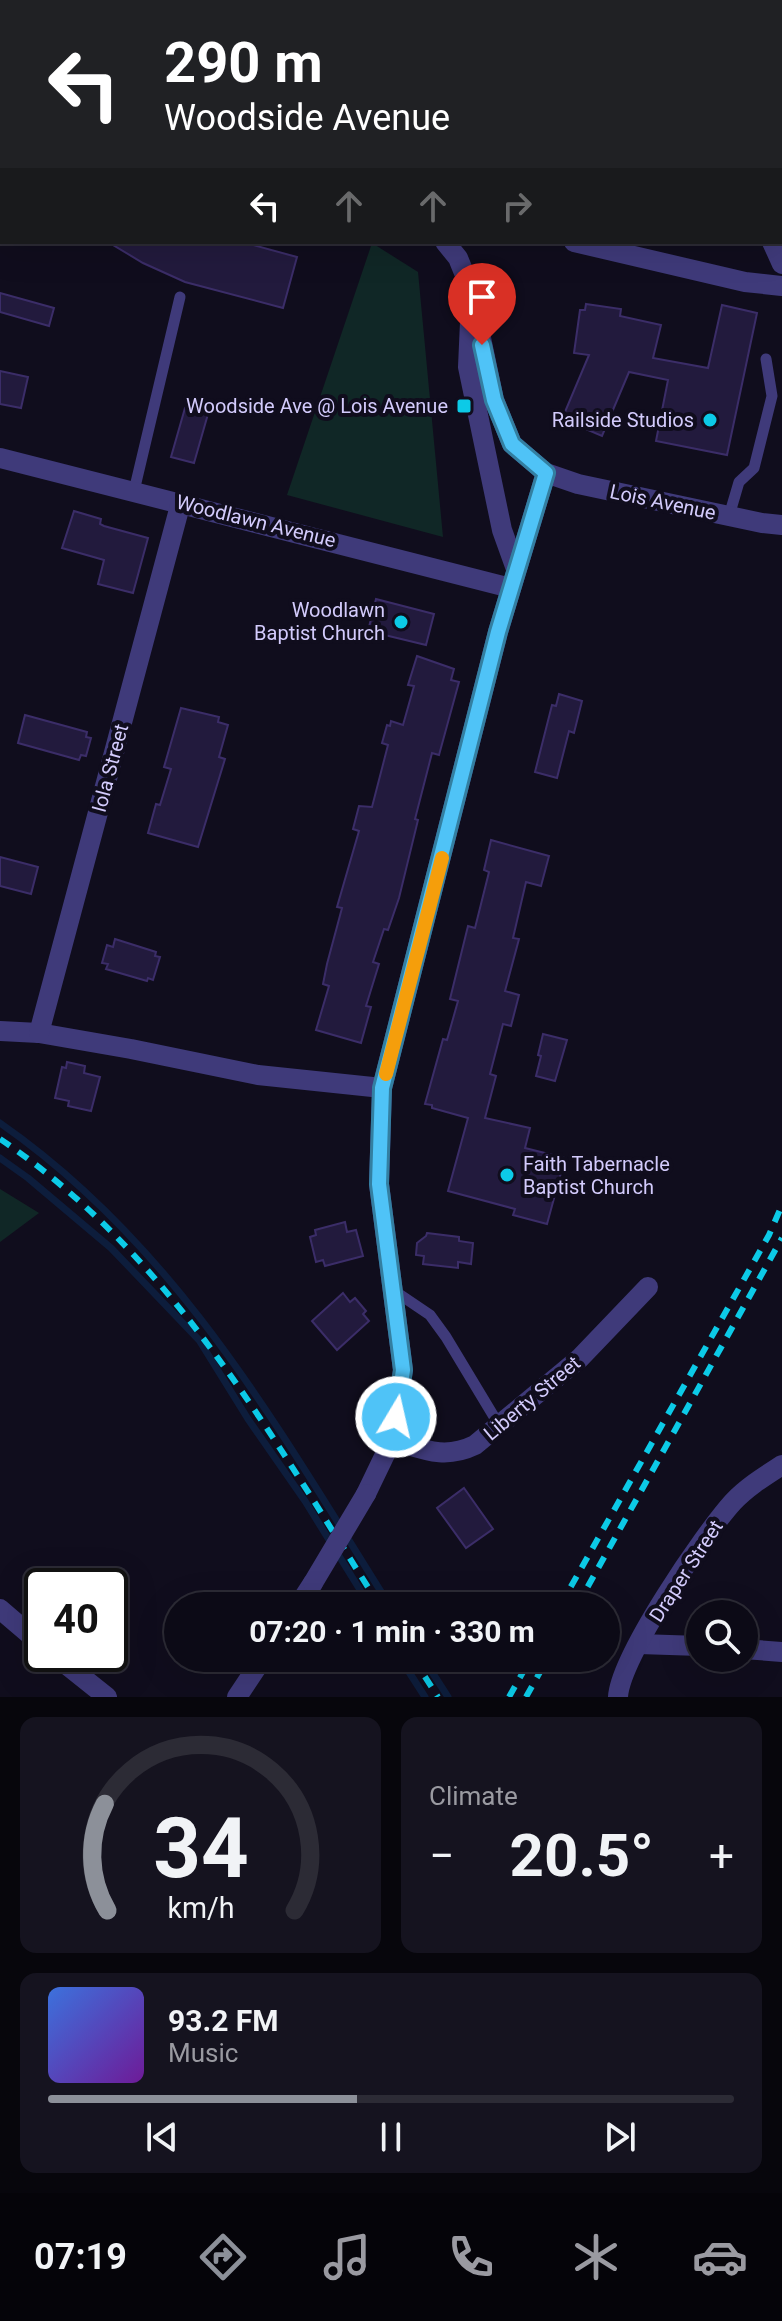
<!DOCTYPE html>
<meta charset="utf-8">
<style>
:root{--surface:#0c0a16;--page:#15131f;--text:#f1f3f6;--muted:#9a9aa1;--line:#2c2b35;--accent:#8c9099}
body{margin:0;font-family:Roboto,sans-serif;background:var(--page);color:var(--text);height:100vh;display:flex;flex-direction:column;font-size:30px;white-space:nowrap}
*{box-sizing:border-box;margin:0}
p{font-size:26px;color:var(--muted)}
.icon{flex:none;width:44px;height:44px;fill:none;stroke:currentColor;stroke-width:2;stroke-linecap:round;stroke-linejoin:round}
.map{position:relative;height:1697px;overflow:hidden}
.sheet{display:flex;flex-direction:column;gap:20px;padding:20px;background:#07060c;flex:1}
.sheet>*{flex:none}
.hud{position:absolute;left:0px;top:0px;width:782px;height:244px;box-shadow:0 8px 32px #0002,0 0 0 2px var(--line);background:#202124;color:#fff;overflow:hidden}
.fabs{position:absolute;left:686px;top:1600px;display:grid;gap:16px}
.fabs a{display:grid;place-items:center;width:72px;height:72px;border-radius:50%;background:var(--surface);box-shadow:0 8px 32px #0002,0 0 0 2px var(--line);font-size:40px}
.speed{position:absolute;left:24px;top:1568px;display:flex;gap:16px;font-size:40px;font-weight:700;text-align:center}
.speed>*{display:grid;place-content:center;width:104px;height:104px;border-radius:50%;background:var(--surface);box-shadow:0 8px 32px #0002,0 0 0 2px var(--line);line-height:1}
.speed .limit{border:4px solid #111;border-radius:12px;background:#fff;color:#111}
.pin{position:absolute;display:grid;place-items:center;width:68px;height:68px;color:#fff;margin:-82px -34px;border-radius:50% 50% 50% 0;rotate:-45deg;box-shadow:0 0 8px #0007}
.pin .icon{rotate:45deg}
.me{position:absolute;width:88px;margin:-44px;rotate:9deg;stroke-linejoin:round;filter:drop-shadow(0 0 6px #0008)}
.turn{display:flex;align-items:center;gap:28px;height:168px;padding:0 32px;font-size:36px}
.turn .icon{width:104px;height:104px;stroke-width:2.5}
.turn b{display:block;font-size:56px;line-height:68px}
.lanes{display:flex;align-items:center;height:76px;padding:0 32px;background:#0003;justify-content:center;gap:40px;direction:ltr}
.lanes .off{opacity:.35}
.big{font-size:60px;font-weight:700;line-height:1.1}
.sheet .widget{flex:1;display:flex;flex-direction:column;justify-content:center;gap:12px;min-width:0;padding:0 28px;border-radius:16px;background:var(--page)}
.sheet .dial{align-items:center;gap:0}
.dial svg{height:208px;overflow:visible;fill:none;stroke:var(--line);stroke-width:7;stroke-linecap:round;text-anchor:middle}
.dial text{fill:var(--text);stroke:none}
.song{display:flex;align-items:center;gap:24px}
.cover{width:96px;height:96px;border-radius:12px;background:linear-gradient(135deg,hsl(220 70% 55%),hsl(280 70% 35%))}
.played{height:8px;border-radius:4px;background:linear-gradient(90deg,var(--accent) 45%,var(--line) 45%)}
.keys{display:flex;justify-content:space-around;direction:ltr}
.heat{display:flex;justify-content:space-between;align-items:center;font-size:44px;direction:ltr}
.sheet .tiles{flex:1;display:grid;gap:20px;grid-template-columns:1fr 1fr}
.widget:last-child{grid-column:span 2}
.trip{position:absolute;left:164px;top:1592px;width:456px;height:80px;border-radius:40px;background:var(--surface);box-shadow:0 8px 32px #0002,0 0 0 2px var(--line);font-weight:700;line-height:80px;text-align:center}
.dock{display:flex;height:128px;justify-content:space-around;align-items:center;background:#050409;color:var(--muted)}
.dock .icon{width:56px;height:56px}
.dock .active{color:var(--accent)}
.dock b{font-size:36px;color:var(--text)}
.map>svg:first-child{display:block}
</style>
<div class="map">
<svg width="782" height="1697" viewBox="0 0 782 1697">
<rect width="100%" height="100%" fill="#100d1d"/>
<g fill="#102726">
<path d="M 372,243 L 418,272 L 443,537 L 287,495 Z"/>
<path d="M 0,1189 L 39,1213 L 0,1242 Z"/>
</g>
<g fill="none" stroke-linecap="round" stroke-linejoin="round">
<g stroke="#0d1d3c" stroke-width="7">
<path d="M 0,1123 C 177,1246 278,1428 390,1606"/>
<path d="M 0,1158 L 28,1178 L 111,1248 L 199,1340 L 248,1419 L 305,1501 L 370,1606"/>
<path d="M 400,1658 L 425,1697"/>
<path d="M 423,1658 L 448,1697"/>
</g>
</g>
<g fill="#221a3d" stroke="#3b2d68" stroke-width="2">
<path d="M 108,242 L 242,242 L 297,257 L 283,308 L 185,282 L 143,263 Z"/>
<path d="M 0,293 L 54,308 L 49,326 L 0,312 Z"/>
<path d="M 586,304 L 621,309 L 620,316 L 661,325 L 653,358 L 708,368 L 722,305 L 757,313 L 727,455 L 656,441 L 668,380 L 629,372 L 602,436 L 562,419 L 589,355 L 574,353 L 580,310 L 585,310 Z"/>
<path d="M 0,371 L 28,377 L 21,408 L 0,404 Z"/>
<path d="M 185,408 L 208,414 L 194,463 L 171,457 Z"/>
<path d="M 74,511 L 101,519 L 100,524 L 104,526 L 148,538 L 133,593 L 98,584 L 104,560 L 62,548 Z"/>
<path d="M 376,599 L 434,614 L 426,645 L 368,631 Z"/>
<path d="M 417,656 L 454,669 L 451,680 L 459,682 L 439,755 L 432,753 L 415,819 L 418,820 L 399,898 L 388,930 L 384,929 L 373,962 L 379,964 L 366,1006 L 371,1007 L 361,1043 L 316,1030 L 329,986 L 323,984 L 327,964 L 342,908 L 337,907 L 359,831 L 353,829 L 359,806 L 372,807 L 388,745 L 382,743 L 387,725 L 390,726 L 391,721 L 403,725 L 414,686 L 408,685 Z"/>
<path d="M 559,694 L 582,701 L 574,733 L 569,731 L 557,778 L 535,772 L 552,705 L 556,706 Z"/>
<path d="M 181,708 L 219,717 L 218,722 L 228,725 L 219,757 L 225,759 L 198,847 L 148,833 L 156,804 L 160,805 L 171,769 L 164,767 Z"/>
<path d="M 25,715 L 87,732 L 86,737 L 91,738 L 86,756 L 81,755 L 79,760 L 18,743 Z"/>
<path d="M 491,840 L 549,856 L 541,886 L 526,882 L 513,938 L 519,939 L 505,991 L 519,995 L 511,1026 L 503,1024 L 490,1074 L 496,1076 L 485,1118 L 530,1128 L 525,1148 L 565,1158 L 547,1224 L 513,1215 L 515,1209 L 448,1191 L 468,1118 L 432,1108 L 432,1105 L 425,1104 L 443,1039 L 447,1040 L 458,1001 L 450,999 L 468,926 L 475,928 L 489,872 L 484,870 Z"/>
<path d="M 0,857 L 38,867 L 31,894 L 0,886 Z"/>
<path d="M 115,939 L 156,952 L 155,956 L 160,957 L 153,980 L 148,978 L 147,981 L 106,969 L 108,964 L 102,963 L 107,945 L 113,947 Z"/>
<path d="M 543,1034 L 567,1040 L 555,1081 L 536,1076 L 541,1056 L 538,1055 Z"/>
<path d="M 67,1062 L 85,1066 L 84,1073 L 100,1077 L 91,1111 L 68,1106 L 69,1101 L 55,1098 L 62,1067 L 66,1068 Z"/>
<path d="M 345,1222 L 347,1232 L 356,1230 L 363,1256 L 325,1266 L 323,1260 L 316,1262 L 310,1237 L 316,1235 L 315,1230 Z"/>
<path d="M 427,1233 L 459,1237 L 459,1241 L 473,1243 L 471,1264 L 458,1262 L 458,1268 L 423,1264 L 424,1256 L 416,1255 L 417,1243 L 426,1236 Z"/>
<path d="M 343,1293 L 350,1302 L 355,1298 L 366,1311 L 363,1314 L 369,1321 L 337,1350 L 312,1321 Z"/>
<path d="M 464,1488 L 493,1529 L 466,1548 L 437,1508 Z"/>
</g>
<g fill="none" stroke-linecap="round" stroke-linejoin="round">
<g stroke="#3f3a7a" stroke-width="11">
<path d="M 203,0 L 204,2"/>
<path d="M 501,0 L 502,2"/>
<path d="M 134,491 L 180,297"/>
<path d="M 729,516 L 739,482 L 754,468 L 772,396 L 766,359"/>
<path d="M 393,1290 L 430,1315 L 446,1337 L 499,1425"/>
</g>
<g stroke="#3f3a7a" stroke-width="20">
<path d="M 332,0 L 333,2"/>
<path d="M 658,0 L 659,2"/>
<path d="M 780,52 L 782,49"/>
<path d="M 574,242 L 745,282 L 782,286"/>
<path d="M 772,242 L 782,264"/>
<path d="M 0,458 L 511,588"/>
<path d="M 0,1031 L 39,1033 L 131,1049 L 258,1075 L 382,1088"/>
<path d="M 39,1033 L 181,502"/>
<path d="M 392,1440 C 423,1449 444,1460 475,1445 L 580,1358 L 648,1287"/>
<path d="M 0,1609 L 42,1645"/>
<path d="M 639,1644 L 700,1646"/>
<path d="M 744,1649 L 782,1652"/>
<path d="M 53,1654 L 107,1697"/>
<path d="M 618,1697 C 620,1657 704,1534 733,1502 C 747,1487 765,1476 782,1465"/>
</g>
<g stroke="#3f3a7a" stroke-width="20">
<path d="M 26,0 L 28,2"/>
<path d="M 445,242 L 458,258 L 471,290 L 494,400 L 512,444 L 546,473 L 578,484 L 762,523 L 782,525"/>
<path d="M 470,322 L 468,367 L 502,530 L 516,569"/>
<path d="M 366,1494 L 392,1440 L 403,1370 L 379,1184 L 382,1088 L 498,632 L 546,473"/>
<path d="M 298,1606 L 313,1583"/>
<path d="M 237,1697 L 263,1658"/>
</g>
<g stroke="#0ccae7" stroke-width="6" stroke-dasharray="12 10" stroke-linecap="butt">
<path d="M 0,1139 C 171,1254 272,1437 380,1606"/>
<path d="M 560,1606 L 769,1235 L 782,1205"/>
<path d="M 577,1606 L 782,1238"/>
<path d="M 413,1658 L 438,1697"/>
<path d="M 509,1697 L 531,1658"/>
<path d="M 526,1697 L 548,1658"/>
</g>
<path stroke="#3f3a7a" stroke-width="20" d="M 313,1583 L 366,1494"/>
</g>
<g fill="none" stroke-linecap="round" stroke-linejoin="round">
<defs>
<path id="route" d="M 396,1417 L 403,1370 L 379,1184 L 382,1088 L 498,632 L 546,473 L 512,444 L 494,400 L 482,345"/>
</defs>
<use href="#route" stroke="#337fa1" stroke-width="20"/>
<use href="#route" stroke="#4fc3f7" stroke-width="14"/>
<path stroke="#f59e0b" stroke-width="14" d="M 386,1074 L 442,858"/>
</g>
<g fill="#0ccae7" stroke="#100d1d" stroke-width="3">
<rect x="456" y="398" width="16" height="16" rx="4"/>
<circle cx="710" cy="420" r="8"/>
<circle cx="401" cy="622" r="8"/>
<circle cx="507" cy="1175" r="8"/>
</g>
<g text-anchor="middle" stroke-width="8" stroke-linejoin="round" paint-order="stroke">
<g font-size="20" fill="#d3cbfc" stroke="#100d1d" text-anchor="end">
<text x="448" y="413">Woodside Ave @ Lois Avenue</text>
<text x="694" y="427">Railside Studios</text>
<text x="385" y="617">Woodlawn<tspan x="385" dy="23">Baptist Church</tspan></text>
<text x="523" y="1171" text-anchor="start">Faith Tabernacle<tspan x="523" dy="23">Baptist Church</tspan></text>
</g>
<g font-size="20" fill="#d3cbfc" stroke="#100d1d">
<text transform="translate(663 502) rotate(12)" y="7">Lois Avenue</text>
<text transform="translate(256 521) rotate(14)" y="7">Woodlawn Avenue</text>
<text transform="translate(110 768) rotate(-75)" y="7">Iola Street</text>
<text transform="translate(532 1398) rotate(-40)" y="7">Liberty Street</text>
<text transform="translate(686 1571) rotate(-57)" y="7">Draper Street</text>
</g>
</g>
</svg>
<div class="fabs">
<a><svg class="icon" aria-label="search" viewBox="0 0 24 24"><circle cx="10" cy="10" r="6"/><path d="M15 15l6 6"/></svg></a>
</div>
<div class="speed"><div class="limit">40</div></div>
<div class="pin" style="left:482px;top:345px;background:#d93025"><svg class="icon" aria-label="arrive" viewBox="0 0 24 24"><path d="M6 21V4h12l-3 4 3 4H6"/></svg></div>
<svg class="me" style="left:396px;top:1417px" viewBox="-20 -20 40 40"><circle r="17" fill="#4fc3f7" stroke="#fff" stroke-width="3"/><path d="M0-11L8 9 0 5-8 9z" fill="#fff"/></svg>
<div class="trip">07:20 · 1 min · 330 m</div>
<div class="hud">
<div class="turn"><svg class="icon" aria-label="left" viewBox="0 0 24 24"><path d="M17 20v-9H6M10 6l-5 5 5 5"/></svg><div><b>290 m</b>Woodside Avenue</div></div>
<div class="lanes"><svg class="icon" aria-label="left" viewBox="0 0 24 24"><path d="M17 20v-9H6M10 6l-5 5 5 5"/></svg><svg class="icon off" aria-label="ahead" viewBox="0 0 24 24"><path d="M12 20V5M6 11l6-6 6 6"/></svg><svg class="icon off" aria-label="ahead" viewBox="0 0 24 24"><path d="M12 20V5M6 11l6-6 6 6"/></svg><svg class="icon off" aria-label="right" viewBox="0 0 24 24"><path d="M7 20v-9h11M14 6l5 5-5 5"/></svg></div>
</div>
</div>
<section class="sheet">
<div class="tiles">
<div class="widget dial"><svg viewBox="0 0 100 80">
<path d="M14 69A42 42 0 1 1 86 69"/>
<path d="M14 69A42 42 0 0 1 13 28" stroke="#8c9099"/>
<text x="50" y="56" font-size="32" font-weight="700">34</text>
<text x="50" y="72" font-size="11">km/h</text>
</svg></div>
<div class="widget"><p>Climate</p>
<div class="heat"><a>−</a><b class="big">20.5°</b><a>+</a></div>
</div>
<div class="widget">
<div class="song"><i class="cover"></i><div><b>93.2 FM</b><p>Music</p></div></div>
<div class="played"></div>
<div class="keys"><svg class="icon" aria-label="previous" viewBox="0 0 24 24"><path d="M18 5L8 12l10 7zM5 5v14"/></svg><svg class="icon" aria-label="pause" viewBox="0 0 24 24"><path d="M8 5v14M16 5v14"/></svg><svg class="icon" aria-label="next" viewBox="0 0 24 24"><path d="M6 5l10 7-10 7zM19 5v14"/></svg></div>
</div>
</div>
</section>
<nav class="dock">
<b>07:19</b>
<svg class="icon active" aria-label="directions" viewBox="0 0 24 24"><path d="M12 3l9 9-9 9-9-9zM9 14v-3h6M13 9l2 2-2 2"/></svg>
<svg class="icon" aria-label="music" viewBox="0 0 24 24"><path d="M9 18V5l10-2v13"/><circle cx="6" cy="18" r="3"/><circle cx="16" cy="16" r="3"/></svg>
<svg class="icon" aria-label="phone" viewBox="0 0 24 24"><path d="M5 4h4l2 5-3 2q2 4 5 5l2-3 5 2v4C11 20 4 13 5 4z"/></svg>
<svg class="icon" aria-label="climate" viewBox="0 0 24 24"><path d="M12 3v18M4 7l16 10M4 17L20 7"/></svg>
<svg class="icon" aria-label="car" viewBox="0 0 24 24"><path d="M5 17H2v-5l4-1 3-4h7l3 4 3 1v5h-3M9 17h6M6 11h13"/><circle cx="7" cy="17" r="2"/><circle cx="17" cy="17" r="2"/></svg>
</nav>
